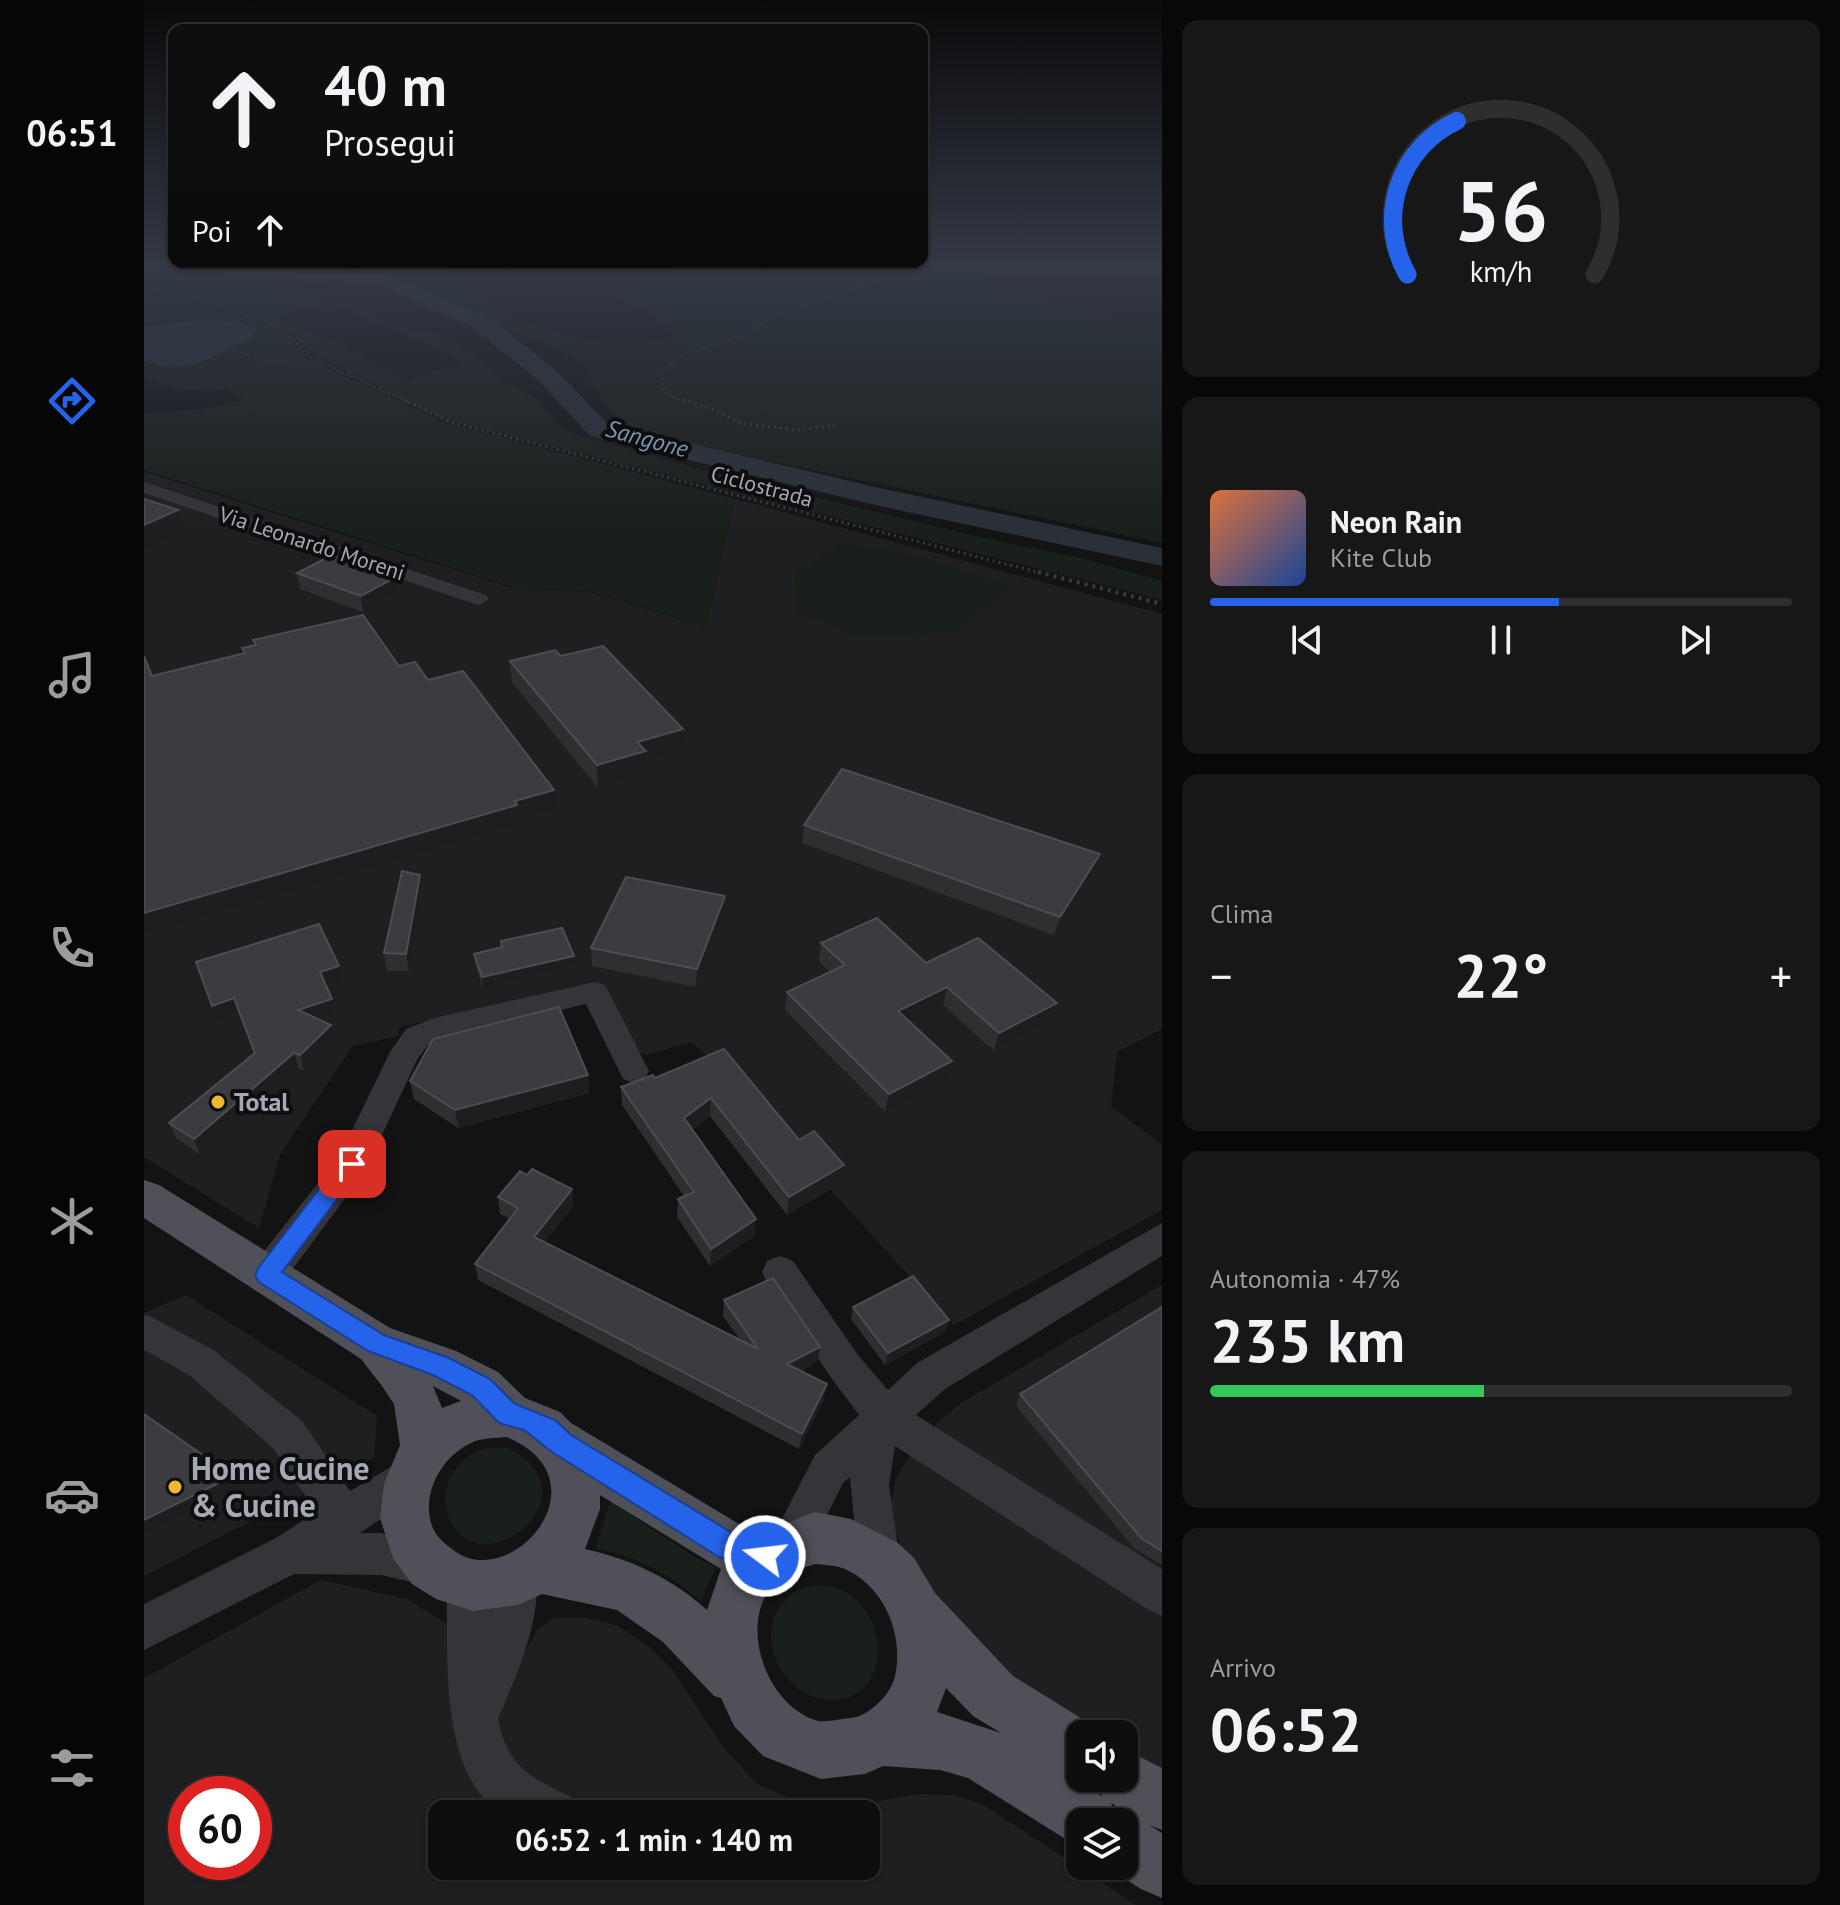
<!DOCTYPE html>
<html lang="it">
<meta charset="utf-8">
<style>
:root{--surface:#0e0e0f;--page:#171718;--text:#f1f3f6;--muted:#9b9c9e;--line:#2e2e2f;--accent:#2563eb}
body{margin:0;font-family:"PT Sans",sans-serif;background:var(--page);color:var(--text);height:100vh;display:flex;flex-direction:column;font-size:30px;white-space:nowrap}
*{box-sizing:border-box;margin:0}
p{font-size:26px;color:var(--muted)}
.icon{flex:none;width:44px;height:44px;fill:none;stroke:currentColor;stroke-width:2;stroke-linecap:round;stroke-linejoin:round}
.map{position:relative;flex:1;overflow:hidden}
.panel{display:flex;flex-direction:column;gap:20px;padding:20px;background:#080808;width:678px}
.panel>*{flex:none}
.guide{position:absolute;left:24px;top:24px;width:760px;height:244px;border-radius:16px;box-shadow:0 2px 6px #0004,0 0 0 2px var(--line);background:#0e0e0f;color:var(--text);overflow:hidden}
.fabs{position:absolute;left:922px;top:1720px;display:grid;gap:16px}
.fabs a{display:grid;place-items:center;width:72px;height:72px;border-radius:16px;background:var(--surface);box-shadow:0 2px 6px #0004,0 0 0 2px var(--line);font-size:40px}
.speed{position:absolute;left:24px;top:1776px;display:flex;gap:16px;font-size:40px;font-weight:700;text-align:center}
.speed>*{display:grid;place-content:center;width:104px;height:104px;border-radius:50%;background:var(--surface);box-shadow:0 2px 6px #0004,0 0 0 2px var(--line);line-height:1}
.speed .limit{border:12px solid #d22;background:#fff;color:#111}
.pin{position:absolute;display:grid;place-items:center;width:68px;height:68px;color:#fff;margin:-34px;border-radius:16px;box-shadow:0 4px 12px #0006}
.me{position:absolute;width:88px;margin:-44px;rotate:285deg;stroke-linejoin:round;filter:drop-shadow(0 0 6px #0008)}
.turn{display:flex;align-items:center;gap:28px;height:168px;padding:0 24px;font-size:36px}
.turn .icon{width:104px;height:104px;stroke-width:2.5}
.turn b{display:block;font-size:56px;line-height:68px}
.then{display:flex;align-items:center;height:76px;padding:0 24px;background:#0003;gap:16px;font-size:30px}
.big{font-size:60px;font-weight:800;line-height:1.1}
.panel .widget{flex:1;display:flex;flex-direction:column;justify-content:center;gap:12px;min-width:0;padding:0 28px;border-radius:16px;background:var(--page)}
.panel .dial{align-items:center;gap:0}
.dial svg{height:208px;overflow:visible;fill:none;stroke:var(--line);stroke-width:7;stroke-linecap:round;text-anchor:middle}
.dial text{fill:var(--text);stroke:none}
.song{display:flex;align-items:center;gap:24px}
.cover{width:96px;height:96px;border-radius:12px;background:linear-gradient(135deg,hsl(20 70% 55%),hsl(220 70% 35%))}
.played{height:8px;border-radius:4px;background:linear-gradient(90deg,var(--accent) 60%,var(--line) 60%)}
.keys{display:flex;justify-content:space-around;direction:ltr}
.heat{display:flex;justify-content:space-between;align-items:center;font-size:44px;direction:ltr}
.charge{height:12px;border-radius:6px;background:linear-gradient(90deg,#34c759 47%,var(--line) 0)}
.trip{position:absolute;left:284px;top:1800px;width:452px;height:80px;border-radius:16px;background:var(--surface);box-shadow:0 2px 6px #0004,0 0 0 2px var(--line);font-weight:800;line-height:80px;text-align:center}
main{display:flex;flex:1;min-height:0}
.dock{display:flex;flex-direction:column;width:144px;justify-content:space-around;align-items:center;background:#060606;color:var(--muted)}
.dock .icon{width:56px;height:56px}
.dock .current{color:var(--accent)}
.dock b{font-size:36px;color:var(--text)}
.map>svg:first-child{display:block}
</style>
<main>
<nav class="dock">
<b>06:51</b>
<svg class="icon current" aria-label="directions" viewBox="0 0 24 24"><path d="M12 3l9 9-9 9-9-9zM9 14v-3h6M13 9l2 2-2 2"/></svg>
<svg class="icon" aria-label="music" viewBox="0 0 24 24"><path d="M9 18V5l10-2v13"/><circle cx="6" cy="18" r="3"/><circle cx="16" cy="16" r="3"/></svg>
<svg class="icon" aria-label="phone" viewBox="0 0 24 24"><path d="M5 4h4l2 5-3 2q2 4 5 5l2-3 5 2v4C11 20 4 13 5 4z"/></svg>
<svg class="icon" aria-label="climate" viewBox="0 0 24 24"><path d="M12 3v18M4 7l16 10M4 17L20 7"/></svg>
<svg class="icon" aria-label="car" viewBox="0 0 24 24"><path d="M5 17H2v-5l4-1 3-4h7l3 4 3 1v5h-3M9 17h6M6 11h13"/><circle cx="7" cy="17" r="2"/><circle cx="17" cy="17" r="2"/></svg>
<svg class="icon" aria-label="filters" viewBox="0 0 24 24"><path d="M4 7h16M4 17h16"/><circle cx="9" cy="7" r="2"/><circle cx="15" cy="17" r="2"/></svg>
</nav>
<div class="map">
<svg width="1018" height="1905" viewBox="0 0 1018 1905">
<rect width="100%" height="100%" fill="#131314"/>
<g fill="#1f1f21" fill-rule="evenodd">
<path d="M 0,472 L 366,587 L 446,592 L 561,626 L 591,499 L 1018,614 L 1018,1029 L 973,1052 L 967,1106 L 1018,1145 L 1018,1210 L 810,1325 L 569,1061 L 548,1042 L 502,1055 L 485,1049 L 455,985 L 255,1027 L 254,1036 L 209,1046 L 136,1155 L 115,1228 L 0,1157 Z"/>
<path d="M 1018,1285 L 1018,1773 L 980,1750 L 980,1734 L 954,1734 L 858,1675 L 762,1558 L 745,1514 L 752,1477 L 779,1435 L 817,1403 Z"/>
<path d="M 42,1295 L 233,1416 L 230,1458 L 0,1576 L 0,1313 Z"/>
<path d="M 177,1580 L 263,1599 L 306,1626 L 367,1679 L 392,1631 L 410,1618 L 444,1618 L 474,1626 L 504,1646 L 530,1672 L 578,1746 L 612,1783 L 650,1801 L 692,1809 L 773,1794 L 810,1795 L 838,1804 L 992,1905 L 0,1905 L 0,1678 ZM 42,1794 L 110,1794 L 110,1862 L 42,1862 ZM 298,1814 L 722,1814 L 722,1866 L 298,1866 Z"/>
</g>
<g fill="#191f1a" fill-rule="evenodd">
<path d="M 189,267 C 218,267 266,261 293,267 C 320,273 338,295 359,310 C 395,335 490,354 529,335 L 530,331 L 503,312 L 458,293 L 476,291 L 539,267 L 729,267 L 749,270 L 815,267 L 860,286 L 1018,331 L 1018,543 L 505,436 L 475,422 L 447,384 L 445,369 L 424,355 L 384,338 L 278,305 L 238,274 Z"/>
<path d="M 0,269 L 67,273 L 130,283 L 142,290 L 211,306 L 265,330 L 293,333 L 341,363 L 359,381 L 394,400 L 413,424 L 428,433 L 558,470 L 853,541 L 938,558 L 1018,581 L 1018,600 L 315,423 L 290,415 L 179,360 L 129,322 L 63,299 L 0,285 ZM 185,303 L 251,329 L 319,362 L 264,380 L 193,343 L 129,316 Z"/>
<path d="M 0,287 L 50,298 L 133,327 L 165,360 L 298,422 L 591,499 L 562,626 L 447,592 L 368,587 L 0,470 L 0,413 L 54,410 L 99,400 C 83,384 64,389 44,389 C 30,389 13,381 0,377 L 0,361 C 43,378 69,354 108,338 L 113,328 C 81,315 33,319 0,327 Z"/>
<path d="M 696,543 L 757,552 L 867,586 L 817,631 L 717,637 L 653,612 L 651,575 Z"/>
<path d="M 364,1448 C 458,1497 333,1589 305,1518 C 294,1490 310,1459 339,1449 C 346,1447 356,1448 364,1448 Z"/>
<path d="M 466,1501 L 552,1558 L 572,1567 L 557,1601 C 525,1574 494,1556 452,1549 Z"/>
<path d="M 674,1585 C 682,1586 691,1587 698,1590 C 729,1605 741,1644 729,1674 C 725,1685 713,1695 702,1698 C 643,1714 597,1628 651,1592 C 657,1587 667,1586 674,1585 Z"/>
</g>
<path fill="#293138" d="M 57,319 L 94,322 L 113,328 L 109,338 C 70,355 42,378 0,361 L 0,327 Z"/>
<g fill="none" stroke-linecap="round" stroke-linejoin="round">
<path stroke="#293138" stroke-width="4" d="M 219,267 L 233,278"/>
<path fill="#293138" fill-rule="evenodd" d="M 15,267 L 132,267 L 240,274 L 343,316 L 412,370 L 464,424 L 731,487 L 1018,548 L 1018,566 L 731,505 L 446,436 L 394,380 L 327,326 L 230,284 L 25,273 Z"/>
<g stroke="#3a3b40" stroke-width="2" stroke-dasharray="2 3" stroke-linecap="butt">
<path d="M 0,286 L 51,297 L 132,325 L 169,359 L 264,402"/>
<path d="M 91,351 L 132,363 L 175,362"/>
<path d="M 546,402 L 523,395 L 515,375 L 536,356 L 598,335 L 626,317 L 752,274 L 800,267"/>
</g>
<g stroke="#3a3b40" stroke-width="3" stroke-dasharray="2 4" stroke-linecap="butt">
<path d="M 259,400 L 310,423 L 901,574"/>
<path d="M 539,400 L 568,409 L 595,423 L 655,430 L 692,425"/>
</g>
<path stroke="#3a3b40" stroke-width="4" stroke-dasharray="3 5" stroke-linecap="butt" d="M 894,572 L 1018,604"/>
<g fill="#343439" fill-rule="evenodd">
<path d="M 0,482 L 342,595 L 345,599 L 335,605 L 328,603 L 0,493 Z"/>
<path d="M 451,982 L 461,985 L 465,992 L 505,1071 L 501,1079 L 490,1083 L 479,1079 L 442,1004 L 298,1038 L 284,1045 L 274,1058 L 220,1173 L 136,1286 L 123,1291 L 110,1286 L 105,1275 L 110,1264 L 196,1155 L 246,1052 L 262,1029 L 290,1018 Z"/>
<path d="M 1018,1223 L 1018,1256 L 801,1389 L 772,1415 L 1018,1569 L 1018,1616 L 1003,1609 L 751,1446 L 745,1485 L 756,1562 L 750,1577 L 735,1583 L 720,1577 L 714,1562 L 706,1477 L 699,1483 L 662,1557 L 647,1563 L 632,1557 L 626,1542 L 671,1455 L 715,1415 L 688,1379 L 623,1283 L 618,1272 L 623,1261 L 636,1256 L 649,1261 L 714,1355 L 744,1390 L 773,1363 Z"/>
<path d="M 4,1315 L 71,1351 L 158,1421 L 206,1491 L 267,1455 L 281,1461 L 287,1475 L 281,1489 L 216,1533 L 237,1533 L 300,1550 L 306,1565 L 300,1580 L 285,1586 L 237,1575 L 150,1574 L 0,1650 L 0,1604 L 132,1538 L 172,1512 L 130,1449 L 45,1375 L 0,1350 L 0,1316 Z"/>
<path d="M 373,1558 L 388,1565 C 405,1605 371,1679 354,1719 C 363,1766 387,1778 427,1797 L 434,1814 L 354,1812 C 304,1775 303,1687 303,1631 C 303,1610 301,1590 310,1570 L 325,1563 L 340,1570 L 347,1585 L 347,1613 L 351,1580 L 358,1565 Z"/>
</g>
<path fill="#505158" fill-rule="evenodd" d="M 0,1180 L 15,1185 L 246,1328 L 312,1351 L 354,1372 L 381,1398 L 416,1412 L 427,1423 L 595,1524 L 622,1531 L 671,1512 L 707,1519 L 754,1543 L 770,1558 L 791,1593 L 869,1676 L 956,1730 L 958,1734 L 936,1734 L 938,1778 L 919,1772 L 958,1796 L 951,1778 L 980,1778 L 980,1749 L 1018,1768 L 1018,1830 L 1005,1825 L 1018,1833 L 1018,1898 L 997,1889 L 960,1866 L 980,1866 L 980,1822 L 936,1822 L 936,1848 L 824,1778 L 796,1770 L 739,1766 L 721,1774 L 677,1779 L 619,1756 L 590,1726 L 577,1698 L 570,1696 L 519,1642 L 473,1610 L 398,1594 L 374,1605 L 329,1611 L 292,1599 L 268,1584 L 249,1558 L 236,1518 L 240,1484 L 256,1445 L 250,1404 L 238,1386 L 217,1359 L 0,1218 ZM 289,1386 L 317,1401 L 298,1408 ZM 363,1437 C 466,1481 365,1596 308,1549 C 300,1543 291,1535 288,1526 C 277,1494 297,1457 327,1443 C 337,1438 351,1438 363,1437 ZM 456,1495 L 577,1569 L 563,1610 C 529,1579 487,1559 441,1549 L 456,1509 ZM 671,1564 C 680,1565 692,1565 701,1569 C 741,1587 760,1635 751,1676 C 748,1690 737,1702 726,1710 C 717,1717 709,1718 698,1719 C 691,1720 682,1722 674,1721 C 618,1706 587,1607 643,1574 C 651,1570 662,1567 671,1564 ZM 802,1688 L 829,1716 L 857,1733 L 793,1712 ZM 967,1803 L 994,1820 L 980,1814 L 973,1817 Z"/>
</g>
<g fill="#2f2f32">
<path d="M 153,573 L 252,577 L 254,592 L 219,612 L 156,589 Z"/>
<path d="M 417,656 L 538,751 L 502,762 L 502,774 L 454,788 L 368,682 L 366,661 Z"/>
<path d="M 660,825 L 951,872 L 910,935 L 658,843 Z"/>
<path d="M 279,892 L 265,971 L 243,971 L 240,953 Z"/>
<path d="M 581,896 L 580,913 L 552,987 L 448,966 L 447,948 Z"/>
<path d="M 357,941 L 431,966 L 339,988 L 331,964 L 330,954 L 357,947 Z"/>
<path d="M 677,943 L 782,963 L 907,1021 L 850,1051 L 799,1005 L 766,1021 L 808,1061 L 804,1079 L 741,1112 L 641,1010 L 643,992 L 686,972 L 675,961 Z"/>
<path d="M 52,962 L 195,966 L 199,981 L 183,986 L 188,999 L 192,1014 L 175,1020 L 191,1041 L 160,1071 L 155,1069 L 56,1154 L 32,1138 L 25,1123 L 110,1053 L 95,1014 L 73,1021 Z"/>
<path d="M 580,1049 L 655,1140 L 697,1183 L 643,1215 L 566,1116 L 548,1130 L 610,1236 L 566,1266 L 533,1217 L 534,1199 L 540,1196 L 478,1105 L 477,1087 L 511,1078 Z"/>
<path d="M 444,1075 L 445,1093 L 314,1128 L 270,1099 L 266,1081 Z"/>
<path d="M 383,1175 L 428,1189 L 429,1206 L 400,1243 L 596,1340 L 579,1316 L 580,1300 L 673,1362 L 657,1371 L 680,1399 L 655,1449 L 334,1280 L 331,1264 L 366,1219 L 356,1214 L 354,1197 Z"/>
<path d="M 709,1307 L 805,1320 L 801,1332 L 741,1365 L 707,1319 Z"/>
<path d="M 1018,1307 L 1018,1565 L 990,1548 L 872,1406 L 876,1394 Z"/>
</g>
<g fill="#1e1e20">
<path d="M 34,510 L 39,529 L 0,548 L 0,525 Z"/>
<path d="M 252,577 L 254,592 L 219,612 L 217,596 Z"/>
<path d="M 539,729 L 538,751 L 502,762 L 502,774 L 454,788 L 453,765 L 493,742 Z"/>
<path d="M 410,790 L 411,808 L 374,819 L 374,823 L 0,933 L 0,913 Z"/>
<path d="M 956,854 L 951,872 L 910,935 L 916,917 Z"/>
<path d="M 276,875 L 279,892 L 265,971 L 262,954 Z"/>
<path d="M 581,896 L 580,913 L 552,987 L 553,969 Z"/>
<path d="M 430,956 L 431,966 L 339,988 L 338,977 Z"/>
<path d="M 195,966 L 199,981 L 180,987 L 176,972 Z"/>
<path d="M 803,987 L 799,1005 L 751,1029 L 754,1011 Z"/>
<path d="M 90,998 L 95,1014 L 73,1021 L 68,1006 Z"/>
<path d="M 188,999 L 192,1014 L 158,1025 L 154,1010 Z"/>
<path d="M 913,1003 L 907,1021 L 850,1051 L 855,1033 Z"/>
<path d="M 187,1025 L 191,1041 L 160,1071 L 156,1055 Z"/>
<path d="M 150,1053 L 155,1069 L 56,1154 L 50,1139 Z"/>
<path d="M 808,1061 L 804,1079 L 741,1112 L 745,1094 Z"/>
<path d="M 444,1075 L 445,1093 L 314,1128 L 311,1110 Z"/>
<path d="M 567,1098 L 566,1116 L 539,1136 L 540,1118 Z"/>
<path d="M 700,1165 L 697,1183 L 643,1215 L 645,1197 Z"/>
<path d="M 428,1189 L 429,1206 L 392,1254 L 390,1237 Z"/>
<path d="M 612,1219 L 610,1236 L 566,1266 L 567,1249 Z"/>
<path d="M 805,1320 L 801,1332 L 741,1365 L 744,1353 Z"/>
<path d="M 676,1347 L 673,1362 L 641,1379 L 643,1364 Z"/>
<path d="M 683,1384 L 680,1399 L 655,1449 L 658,1434 Z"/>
<path d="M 89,1476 L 94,1487 L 0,1533 L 0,1520 Z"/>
</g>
<g fill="#3b3c40" stroke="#4c4d52" stroke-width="2">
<path d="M 0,499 L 34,510 L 0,525 Z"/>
<path d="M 188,555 L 252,577 L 217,596 L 153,573 Z"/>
<path d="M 219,615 L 255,666 L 271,662 L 284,680 L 319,671 L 410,790 L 371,801 L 373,805 L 0,913 L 0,656 L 8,676 L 101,653 L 98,648 L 112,645 L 109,640 Z"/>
<path d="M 459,646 L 539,729 L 493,742 L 502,751 L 453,765 L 366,661 L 411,650 L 417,656 Z"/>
<path d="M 698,769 L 956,854 L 916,917 L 660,825 Z"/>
<path d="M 258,871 L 276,875 L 262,954 L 240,953 Z"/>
<path d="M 482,877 L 581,896 L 553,969 L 447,948 Z"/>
<path d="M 733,918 L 782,963 L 834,938 L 913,1003 L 855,1033 L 803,987 L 754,1011 L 808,1061 L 745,1094 L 643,992 L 701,965 L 677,943 Z"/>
<path d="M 175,924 L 195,966 L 176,972 L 188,999 L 154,1010 L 187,1025 L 156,1055 L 150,1053 L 50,1139 L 25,1123 L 111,1053 L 90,998 L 68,1006 L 52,962 Z"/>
<path d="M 418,928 L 430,956 L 338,977 L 330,954 L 358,947 L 357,941 Z"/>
<path d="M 415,1007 L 444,1075 L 311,1110 L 266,1081 L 289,1039 Z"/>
<path d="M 580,1049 L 655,1140 L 670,1131 L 700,1165 L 645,1197 L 567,1098 L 540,1118 L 612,1219 L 567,1249 L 534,1199 L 550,1192 L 477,1087 L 509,1075 L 511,1078 Z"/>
<path d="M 388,1169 L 428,1189 L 390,1237 L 614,1349 L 580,1300 L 629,1278 L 676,1347 L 643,1364 L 683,1384 L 658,1434 L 331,1264 L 374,1208 L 354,1197 L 376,1171 L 383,1175 Z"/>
<path d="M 769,1276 L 805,1320 L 744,1353 L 709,1307 Z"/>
<path d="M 1018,1307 L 1018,1551 L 997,1538 L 876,1394 Z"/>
<path d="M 0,1414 L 89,1476 L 0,1520 Z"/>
</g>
<linearGradient id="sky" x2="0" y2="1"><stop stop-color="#0a0a0b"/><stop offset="0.5" stop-color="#333945"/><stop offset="1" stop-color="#333945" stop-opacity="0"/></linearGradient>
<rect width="1018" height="533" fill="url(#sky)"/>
<path fill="#2563eb" stroke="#184099" stroke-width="2" d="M 208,1155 L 215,1157 L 218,1164 L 215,1170 L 138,1272 L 240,1335 L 305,1358 L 346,1379 L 371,1404 L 411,1420 L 427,1435 L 590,1534 L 630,1546 L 634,1556 L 630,1565 L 621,1569 L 575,1557 L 408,1452 L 380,1430 L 355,1423 L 328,1395 L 289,1375 L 224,1351 L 115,1282 L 111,1275 L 115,1267 L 200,1157 Z"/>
<g fill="#f0b82f" stroke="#0e0e0f" stroke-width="3">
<circle cx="74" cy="1102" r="8"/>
<circle cx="31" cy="1487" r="8"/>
</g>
<g text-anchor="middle" stroke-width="8" stroke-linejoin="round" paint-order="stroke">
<g font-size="22" fill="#a4a9b5" stroke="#0e0e0f">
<text transform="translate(618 486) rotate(15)" y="8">Ciclostrada</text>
<text transform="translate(168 543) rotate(18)" y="8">Via Leonardo Moreni</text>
</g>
<g font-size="24" font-style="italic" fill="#7b95b0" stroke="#0e0e0f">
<text transform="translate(503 439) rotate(15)" y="8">Sangone</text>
</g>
<g font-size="26" font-weight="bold" fill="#a4a9b5" stroke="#0e0e0f" text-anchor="start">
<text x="90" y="1111">Total</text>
</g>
<g font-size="32" font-weight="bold" fill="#a4a9b5" stroke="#0e0e0f" text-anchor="start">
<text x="47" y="1480">Home Cucine<tspan x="47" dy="37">&amp; Cucine</tspan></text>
</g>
</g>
</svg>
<div class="fabs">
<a><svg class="icon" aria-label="sound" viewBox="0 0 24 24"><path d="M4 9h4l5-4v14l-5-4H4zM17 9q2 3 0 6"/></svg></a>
<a><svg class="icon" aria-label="layers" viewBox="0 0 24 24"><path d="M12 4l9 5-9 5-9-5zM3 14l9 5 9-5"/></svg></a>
</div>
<div class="speed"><div class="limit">60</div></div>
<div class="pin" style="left:208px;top:1164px;background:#d93025"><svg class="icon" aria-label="arrive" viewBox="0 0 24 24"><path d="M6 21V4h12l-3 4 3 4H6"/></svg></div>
<svg class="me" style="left:621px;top:1556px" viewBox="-20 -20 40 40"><circle r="17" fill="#2563eb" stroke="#fff" stroke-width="3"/><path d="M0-11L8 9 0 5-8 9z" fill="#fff"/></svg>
<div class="trip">06:52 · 1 min · 140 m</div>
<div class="guide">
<div class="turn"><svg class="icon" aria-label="ahead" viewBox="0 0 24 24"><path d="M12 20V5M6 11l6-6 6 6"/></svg><div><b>40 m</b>Prosegui</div></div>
<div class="then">Poi<svg class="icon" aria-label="ahead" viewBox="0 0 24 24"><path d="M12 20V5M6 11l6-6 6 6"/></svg></div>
</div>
</div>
<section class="panel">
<div class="widget dial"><svg viewBox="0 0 100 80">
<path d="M14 69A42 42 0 1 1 86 69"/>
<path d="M14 69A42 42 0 0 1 33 10" stroke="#2563eb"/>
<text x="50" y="56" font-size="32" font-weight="700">56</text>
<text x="50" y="72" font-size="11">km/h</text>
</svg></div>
<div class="widget">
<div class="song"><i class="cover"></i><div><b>Neon Rain</b><p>Kite Club</p></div></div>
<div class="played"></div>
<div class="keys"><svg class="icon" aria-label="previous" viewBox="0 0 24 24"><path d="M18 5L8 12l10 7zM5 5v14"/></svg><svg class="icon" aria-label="pause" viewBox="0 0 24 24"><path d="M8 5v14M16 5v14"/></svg><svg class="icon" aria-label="next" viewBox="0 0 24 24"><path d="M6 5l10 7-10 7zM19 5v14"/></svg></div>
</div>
<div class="widget"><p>Clima</p>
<div class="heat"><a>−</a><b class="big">22°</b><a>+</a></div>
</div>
<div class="widget"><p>Autonomia · 47%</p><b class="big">235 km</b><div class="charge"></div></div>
<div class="widget"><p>Arrivo</p><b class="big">06:52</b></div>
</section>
</main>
